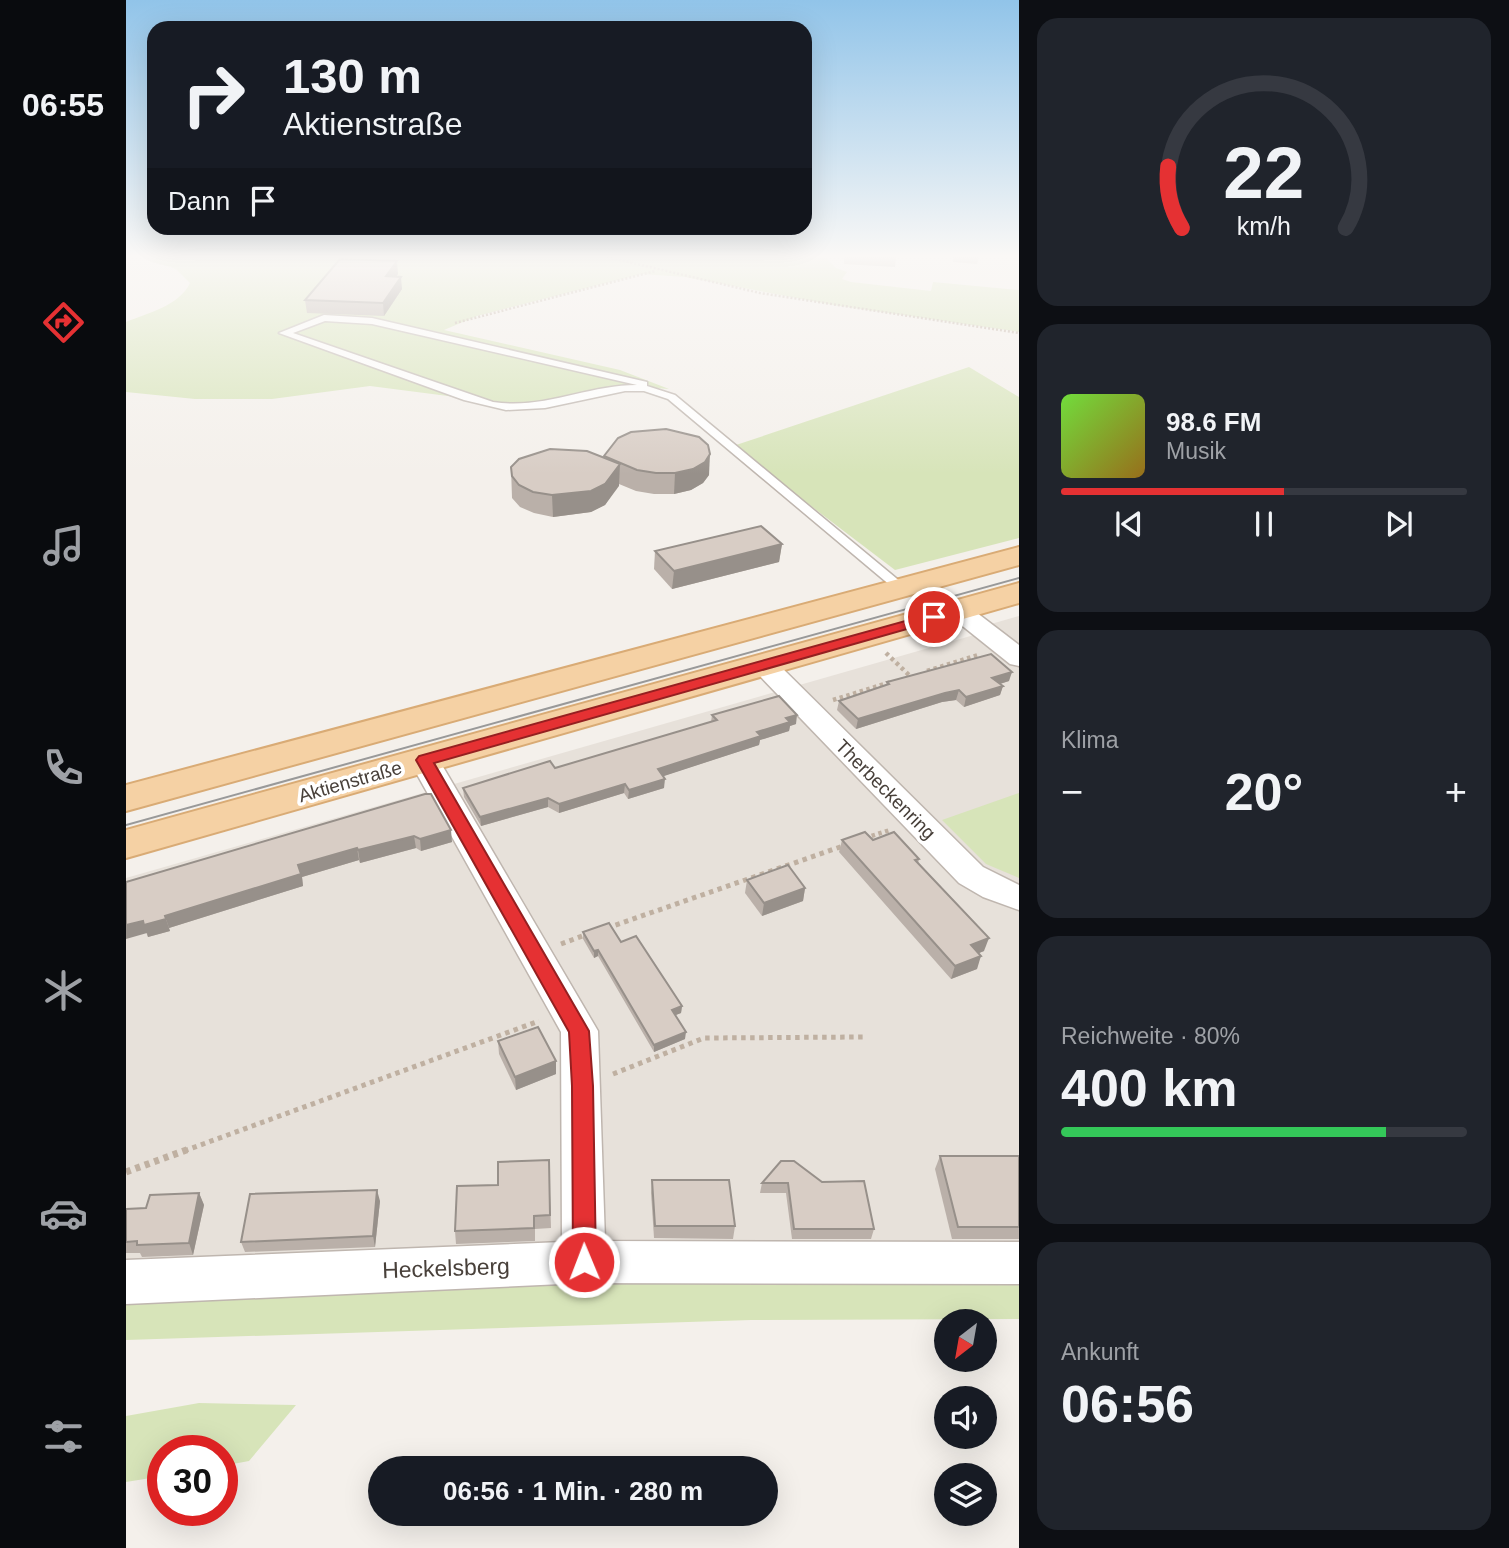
<!DOCTYPE html>
<html lang="de">
<meta charset="utf-8">
<style>
:root{--surface:#171b24;--page:#20242c;--text:#f1f3f6;--muted:#9ea1a6;--line:#363941;--accent:#e53133}
body{margin:0;font-family:Helvetica,sans-serif;background:var(--page);color:var(--text);height:100vh;display:flex;flex-direction:column;font-size:26px;white-space:nowrap}
*{box-sizing:border-box;margin:0}
p{font-size:23px;color:var(--muted)}
.icon{flex:none;width:38px;height:38px;fill:none;stroke:currentColor;stroke-width:2;stroke-linecap:round;stroke-linejoin:round}
.map{position:relative;flex:1;overflow:hidden}
.sheet{display:flex;flex-direction:column;gap:18px;padding:18px;background:#0d0f14;width:490px}
.sheet>*{flex:none}
.hud{position:absolute;left:21px;top:21px;width:665px;height:214px;border-radius:21px;box-shadow:0 7px 28px #0002;background:#171b24;color:var(--text);overflow:hidden}
.needle{width:46px;rotate:211deg}
.fabs{position:absolute;left:808px;top:1309px;display:grid;gap:14px}
.fabs a{display:grid;place-items:center;width:63px;height:63px;border-radius:50%;background:var(--surface);box-shadow:0 7px 28px #0002;font-size:35px}
.speed{position:absolute;left:21px;top:1435px;display:flex;gap:14px;font-size:35px;font-weight:700;text-align:center}
.speed>*{display:grid;place-content:center;width:91px;height:91px;border-radius:50%;background:var(--surface);box-shadow:0 7px 28px #0002;line-height:1}
.speed .limit{border:10px solid #d22;background:#fff;color:#111}
.pin{position:absolute;display:grid;place-items:center;width:60px;height:60px;color:#fff;margin:-30px;border:4px solid #fff;border-radius:50%;box-shadow:0 2px 7px #0007}
.me{position:absolute;width:77px;margin:-38px;rotate:359deg;stroke-linejoin:round;filter:drop-shadow(0 0 5px #0008)}
.turn{display:flex;align-items:center;gap:24px;height:147px;padding:0 21px;font-size:32px}
.turn .icon{width:91px;height:91px;stroke-width:2.5}
.turn b{display:block;font-size:49px;line-height:60px}
.then{display:flex;align-items:center;height:66px;padding:0 21px;background:#0003;gap:14px;font-size:26px}
.big{font-size:52px;font-weight:700;line-height:1.1}
.sheet .card{flex:1;display:flex;flex-direction:column;justify-content:center;gap:10px;min-width:0;padding:0 24px;border-radius:21px;background:var(--page)}
.sheet .dial{align-items:center;gap:0}
.dial svg{height:182px;overflow:visible;fill:none;stroke:var(--line);stroke-width:7;stroke-linecap:round;text-anchor:middle}
.dial text{fill:var(--text);stroke:none}
.song{display:flex;align-items:center;gap:21px}
.cover{width:84px;height:84px;border-radius:10px;background:linear-gradient(135deg,hsl(100 70% 55%),hsl(40 70% 35%))}
.played{height:7px;border-radius:4px;background:linear-gradient(90deg,var(--accent) 55%,var(--line) 55%)}
.keys{display:flex;justify-content:space-around;direction:ltr}
.heat{display:flex;justify-content:space-between;align-items:center;font-size:38px;direction:ltr}
.charge{height:10px;border-radius:5px;background:linear-gradient(90deg,#34c759 80%,var(--line) 0)}
.trip{position:absolute;left:242px;top:1456px;width:410px;height:70px;border-radius:35px;background:var(--surface);box-shadow:0 7px 28px #0002;font-weight:700;line-height:70px;text-align:center}
main{display:flex;flex:1;min-height:0}
.tabs{display:flex;flex-direction:column;width:126px;justify-content:space-around;align-items:center;background:#090b0e;color:var(--muted)}
.tabs .icon{width:49px;height:49px}
.tabs .active{color:var(--accent)}
.tabs b{font-size:32px;color:var(--text)}
.map>svg:first-child{display:block}
</style>
<main>
<nav class="tabs">
<b>06:55</b>
<svg class="icon active" aria-label="directions" viewBox="0 0 24 24"><path d="M12 3l9 9-9 9-9-9zM9 14v-3h6M13 9l2 2-2 2"/></svg>
<svg class="icon" aria-label="music" viewBox="0 0 24 24"><path d="M9 18V5l10-2v13"/><circle cx="6" cy="18" r="3"/><circle cx="16" cy="16" r="3"/></svg>
<svg class="icon" aria-label="phone" viewBox="0 0 24 24"><path d="M5 4h4l2 5-3 2q2 4 5 5l2-3 5 2v4C11 20 4 13 5 4z"/></svg>
<svg class="icon" aria-label="climate" viewBox="0 0 24 24"><path d="M12 3v18M4 7l16 10M4 17L20 7"/></svg>
<svg class="icon" aria-label="car" viewBox="0 0 24 24"><path d="M5 17H2v-5l4-1 3-4h7l3 4 3 1v5h-3M9 17h6M6 11h13"/><circle cx="7" cy="17" r="2"/><circle cx="17" cy="17" r="2"/></svg>
<svg class="icon" aria-label="filters" viewBox="0 0 24 24"><path d="M4 7h16M4 17h16"/><circle cx="9" cy="7" r="2"/><circle cx="15" cy="17" r="2"/></svg>
</nav>
<div class="map">
<svg width="893" height="1548" viewBox="0 0 893 1548">
<rect width="100%" height="100%" fill="#f4f0eb"/>
<path fill="#e7e1da" d="M 893,616 L 893,1278 L 0,1294 L 0,878 L 855,633 L 865,624 Z"/>
<g fill="#d7e4b9">
<path d="M 27,257 L 699,257 L 710,268 L 721,272 L 716,279 L 725,282 L 805,291 L 807,282 L 893,290 L 893,332 L 708,305 L 559,277 L 516,274 L 351,316 L 318,330 L 494,370 L 543,389 L 505,386 L 420,402 L 384,404 L 244,386 L 146,399 L 69,399 L 0,392 L 0,322 C 22,313 53,306 64,283 L 50,269 L 25,261 L 31,258 Z"/>
<path d="M 843,367 L 893,397 L 893,538 L 769,570 L 614,452 L 610,445 Z"/>
<path d="M 893,793 L 893,878 L 860,864 L 816,820 Z"/>
<path d="M 463,1278 L 893,1278 L 893,1319 L 625,1320 L 0,1340 L 0,1294 Z"/>
<path d="M 73,1403 L 170,1405 L 123,1461 L 96,1466 L 96,1451 L 37,1451 L 37,1476 L 0,1482 L 0,1416 Z"/>
</g>
<g fill="none" stroke-linecap="round" stroke-linejoin="round">
<defs>
<path id="lane" d="M 198,315 L 246,318 L 521,382 L 521,386 L 549,395 L 782,588 L 776,592 L 771,591 L 542,399 L 518,391 L 499,391 L 419,408 L 380,410 L 338,400 L 153,333 ZM 199,321 L 246,324 L 511,385 C 461,385 417,410 367,402 L 167,333 Z"/>
<g id="street">
<path d="M 833,603 L 842,606 L 893,645 L 893,666 L 884,664 L 824,616 L 820,611 L 824,606 Z"/>
<path d="M 638,657 L 647,659 L 857,867 L 893,885 L 893,910 L 857,897 L 833,883 L 629,671 L 625,665 L 629,659 Z"/>
<path d="M 298,751 L 308,753 L 313,760 L 472,1031 L 479,1241 L 893,1242 L 893,1284 L 458,1283 L 0,1304 L 0,1260 L 436,1242 L 435,1032 L 283,760 L 288,753 Z"/>
</g>
<g id="primary">
<path d="M 893,547 L 893,565 L 0,811 L 0,785 Z"/>
<path d="M 893,583 L 893,603 L 0,858 L 0,830 Z"/>
</g>
</defs>
<use href="#lane" stroke="#bfb6af" stroke-width="3"/>
<use href="#street" stroke="#bfb6af" stroke-width="3"/>
<use href="#primary" stroke="#d9ab75" stroke-width="4"/>
<g stroke="#bfb0a1" stroke-width="2.5" stroke-dasharray="2 2" stroke-linecap="butt">
<path d="M 481,257 L 634,293 L 893,333"/>
<path d="M 329,323 L 529,271"/>
</g>
<g stroke="#bfb0a1" stroke-width="4.5" stroke-dasharray="3.5 3.5" stroke-linecap="butt">
<path d="M 760,653 L 784,676"/>
<path d="M 801,671 L 852,655"/>
<path d="M 707,700 L 765,682"/>
<path d="M 739,838 L 764,830"/>
</g>
<g stroke="#bfb0a1" stroke-width="5" stroke-dasharray="4.5 4.5" stroke-linecap="butt">
<path d="M 481,928 L 717,846"/>
<path d="M 435,944 L 459,935"/>
<path d="M 487,1074 L 578,1038 L 738,1037"/>
<path d="M 58,1151 L 413,1021"/>
</g>
<path stroke="#bfb0a1" stroke-width="7" stroke-dasharray="5 5" stroke-linecap="butt" d="M 0,1172 L 63,1149"/>
<use href="#lane" fill="#fff" fill-rule="evenodd"/>
<use href="#street" fill="#fff" fill-rule="evenodd"/>
<use href="#primary" fill="#f5d1a4" fill-rule="evenodd"/>
<path stroke="#999" stroke-width="2" d="M 0,825 L 893,578"/>
</g>
<g fill="#bab0a9">
<path d="M 718,257 L 770,257 L 769,267 L 718,264 Z"/>
<path d="M 827,257 L 853,257 L 851,264 L 827,262 Z"/>
<path d="M 272,274 L 270,276 L 276,289 L 258,316 L 181,313 L 179,300 Z"/>
<path d="M 478,456 L 583,475 L 577,483 L 565,490 L 548,494 L 528,494 L 510,491 L 493,484 L 479,505 L 465,512 L 427,517 L 408,513 L 394,507 L 386,498 L 385,467 L 478,458 Z"/>
<path d="M 656,544 L 653,562 L 546,589 L 528,569 L 529,551 Z"/>
<path d="M 883,681 L 874,684 L 877,686 L 874,695 L 838,707 L 830,700 L 816,702 L 730,729 L 711,710 L 713,701 L 760,685 L 761,682 Z"/>
<path d="M 586,715 L 670,724 L 664,726 L 663,731 L 634,740 L 633,745 L 537,776 L 538,788 L 502,799 L 498,793 L 433,813 L 422,807 L 355,826 L 338,797 L 337,788 L 429,768 L 585,722 Z"/>
<path d="M 299,794 L 326,842 L 295,851 L 290,848 L 234,863 L 233,860 L 176,877 L 177,886 L 43,928 L 44,931 L 22,937 L 0,882 Z"/>
<path d="M 716,840 L 747,840 L 793,859 L 792,864 L 858,951 L 853,953 L 851,969 L 825,979 L 713,852 Z"/>
<path d="M 621,880 L 679,888 L 677,901 L 636,916 L 619,893 Z"/>
<path d="M 457,932 L 495,942 L 556,1006 L 555,1013 L 549,1015 L 559,1039 L 528,1052 L 472,956 L 468,958 L 457,939 Z"/>
<path d="M 372,1041 L 430,1074 L 390,1090 L 373,1054 Z"/>
<path d="M 814,1156 L 893,1156 L 893,1239 L 826,1239 L 809,1169 Z"/>
<path d="M 423,1160 L 425,1228 L 409,1229 L 409,1241 L 330,1244 L 329,1231 L 372,1185 Z"/>
<path d="M 655,1161 L 748,1229 L 745,1239 L 666,1239 L 660,1193 L 634,1193 L 636,1183 Z"/>
<path d="M 526,1180 L 609,1226 L 607,1239 L 528,1238 L 525,1193 Z"/>
<path d="M 73,1193 L 78,1205 L 67,1255 L 16,1257 L 14,1253 L 0,1253 L 0,1209 L 20,1208 Z"/>
<path d="M 254,1201 L 249,1247 L 119,1252 L 115,1242 Z"/>
</g>
<g fill="#97908a">
<path d="M 271,261 L 272,274 L 262,289 L 260,276 Z"/>
<path d="M 275,277 L 276,289 L 258,316 L 257,303 Z"/>
<path d="M 584,454 L 583,475 L 577,483 L 565,490 L 548,494 L 549,473 Z"/>
<path d="M 494,464 L 493,486 L 479,505 L 465,512 L 427,517 L 426,495 Z"/>
<path d="M 656,544 L 653,562 L 546,589 L 548,571 Z"/>
<path d="M 886,672 L 883,681 L 864,687 L 866,678 Z"/>
<path d="M 877,686 L 874,695 L 838,707 L 840,697 Z"/>
<path d="M 833,690 L 830,700 L 816,702 L 730,729 L 732,719 L 819,693 Z"/>
<path d="M 671,715 L 670,724 L 664,726 L 663,731 L 634,740 L 633,745 L 532,778 L 532,769 L 631,732 L 660,718 Z"/>
<path d="M 539,779 L 538,788 L 502,799 L 503,790 Z"/>
<path d="M 499,784 L 498,793 L 433,813 L 433,804 Z"/>
<path d="M 422,798 L 422,807 L 355,826 L 354,817 Z"/>
<path d="M 325,830 L 326,842 L 295,851 L 294,839 Z"/>
<path d="M 288,836 L 290,848 L 234,863 L 232,850 Z"/>
<path d="M 231,848 L 233,860 L 176,877 L 177,886 L 43,928 L 39,916 L 172,865 Z"/>
<path d="M 679,888 L 677,901 L 636,916 L 638,903 Z"/>
<path d="M 40,919 L 44,931 L 22,937 L 21,933 L 0,939 L 0,925 L 17,921 Z"/>
<path d="M 863,938 L 858,951 L 841,958 L 845,945 Z"/>
<path d="M 472,950 L 472,956 L 468,958 L 468,951 Z"/>
<path d="M 855,956 L 851,969 L 825,979 L 829,966 Z"/>
<path d="M 556,1006 L 555,1013 L 545,1017 L 546,1010 Z"/>
<path d="M 560,1032 L 559,1039 L 528,1052 L 528,1045 Z"/>
<path d="M 430,1061 L 430,1074 L 390,1090 L 389,1077 Z"/>
<path d="M 251,1190 L 254,1201 L 249,1247 L 247,1236 Z"/>
<path d="M 73,1193 L 78,1205 L 67,1255 L 63,1243 Z"/>
</g>
<g fill="#d8cdc5" stroke="#97908a" stroke-width="2">
<path d="M 214,259 L 271,261 L 260,276 L 275,277 L 257,303 L 179,300 Z"/>
<path d="M 540,429 L 573,437 L 582,445 L 584,454 L 579,462 L 567,469 L 549,473 L 530,473 L 511,470 L 478,456 L 492,438 L 505,432 Z"/>
<path d="M 424,449 L 461,451 L 494,464 L 479,484 L 465,491 L 426,495 L 407,492 L 393,485 L 386,476 L 385,467 L 393,459 Z"/>
<path d="M 635,526 L 656,544 L 548,571 L 529,551 Z"/>
<path d="M 865,654 L 886,672 L 866,678 L 877,686 L 840,697 L 833,690 L 819,693 L 732,719 L 713,701 L 763,684 L 761,682 Z"/>
<path d="M 653,696 L 671,715 L 660,718 L 664,722 L 631,732 L 635,736 L 532,769 L 539,779 L 503,790 L 499,784 L 433,804 L 422,798 L 354,817 L 337,788 L 424,761 L 429,768 L 591,720 L 586,715 Z"/>
<path d="M 299,794 L 305,794 L 325,830 L 294,839 L 288,836 L 232,850 L 231,848 L 172,865 L 175,874 L 39,916 L 40,919 L 18,925 L 17,921 L 0,925 L 0,882 Z"/>
<path d="M 739,832 L 747,840 L 768,832 L 793,859 L 789,860 L 863,938 L 845,945 L 855,956 L 829,966 L 716,840 Z"/>
<path d="M 662,865 L 679,888 L 638,903 L 621,880 Z"/>
<path d="M 483,923 L 495,942 L 510,936 L 556,1006 L 546,1010 L 560,1032 L 528,1045 L 472,950 L 468,951 L 457,932 Z"/>
<path d="M 412,1027 L 430,1061 L 389,1077 L 372,1041 Z"/>
<path d="M 814,1156 L 893,1156 L 893,1227 L 832,1227 Z"/>
<path d="M 423,1160 L 424,1215 L 408,1216 L 408,1228 L 329,1231 L 331,1186 L 372,1185 L 372,1162 Z"/>
<path d="M 655,1161 L 668,1161 L 696,1182 L 738,1181 L 748,1229 L 668,1229 L 662,1183 L 636,1183 Z"/>
<path d="M 526,1180 L 603,1180 L 609,1226 L 529,1226 Z"/>
<path d="M 251,1190 L 247,1236 L 115,1242 L 124,1194 Z"/>
<path d="M 73,1193 L 63,1243 L 11,1245 L 11,1241 L 0,1242 L 0,1209 L 20,1208 L 24,1195 Z"/>
</g>
<linearGradient id="sky" x2="0" y2="1"><stop stop-color="#91c4e9"/><stop offset="0.54" stop-color="#faf8f6"/><stop offset="1" stop-color="#faf8f6" stop-opacity="0"/></linearGradient>
<rect width="893" height="474" fill="url(#sky)"/>
<path fill="#e53133" stroke="#952021" stroke-width="2" d="M 808,613 L 815,617 L 813,620 L 308,763 L 463,1031 L 467,1086 L 470,1262 L 467,1270 L 458,1274 L 450,1270 L 447,1262 L 446,1086 L 443,1032 L 290,760 L 293,756 Z"/>
<g text-anchor="middle" stroke-width="7" stroke-linejoin="round" paint-order="stroke">
<g font-size="19" fill="#48403a" stroke="#fff">
<text transform="translate(224 781) rotate(-16)" y="7">Aktienstraße</text>
<text transform="translate(760 789) rotate(45)" y="7">Therbeckenring</text>
</g>
<g font-size="23" fill="#48403a" stroke="#fff">
<text transform="translate(320 1268) rotate(-2)" y="8">Heckelsberg</text>
</g>
</g>
</svg>
<div class="fabs">
<a><svg class="needle" viewBox="-14 -14 28 28"><path d="M0-13l5 13h-10z" fill="#e53935"/><path d="M0 13l5-13h-10z" fill="#9ea1a6"/></svg></a>
<a><svg class="icon" aria-label="sound" viewBox="0 0 24 24"><path d="M4 9h4l5-4v14l-5-4H4zM17 9q2 3 0 6"/></svg></a>
<a><svg class="icon" aria-label="layers" viewBox="0 0 24 24"><path d="M12 4l9 5-9 5-9-5zM3 14l9 5 9-5"/></svg></a>
</div>
<div class="speed"><div class="limit">30</div></div>
<div class="pin" style="left:808px;top:617px;background:#d93025"><svg class="icon" aria-label="arrive" viewBox="0 0 24 24"><path d="M6 21V4h12l-3 4 3 4H6"/></svg></div>
<svg class="me" style="left:458px;top:1262px" viewBox="-20 -20 40 40"><circle r="17" fill="#e53133" stroke="#fff" stroke-width="3"/><path d="M0-11L8 9 0 5-8 9z" fill="#fff"/></svg>
<div class="trip">06:56 · 1 Min. · 280 m</div>
<div class="hud">
<div class="turn"><svg class="icon" aria-label="right" viewBox="0 0 24 24"><path d="M7 20v-9h11M14 6l5 5-5 5"/></svg><div><b>130 m</b>Aktienstraße</div></div>
<div class="then">Dann<svg class="icon" aria-label="arrive" viewBox="0 0 24 24"><path d="M6 21V4h12l-3 4 3 4H6"/></svg></div>
</div>
</div>
<section class="sheet">
<div class="card dial"><svg viewBox="0 0 100 80">
<path d="M14 69A42 42 0 1 1 86 69"/>
<path d="M14 69A42 42 0 0 1 8 42" stroke="#e53133"/>
<text x="50" y="56" font-size="32" font-weight="700">22</text>
<text x="50" y="72" font-size="11">km/h</text>
</svg></div>
<div class="card">
<div class="song"><i class="cover"></i><div><b>98.6 FM</b><p>Musik</p></div></div>
<div class="played"></div>
<div class="keys"><svg class="icon" aria-label="previous" viewBox="0 0 24 24"><path d="M18 5L8 12l10 7zM5 5v14"/></svg><svg class="icon" aria-label="pause" viewBox="0 0 24 24"><path d="M8 5v14M16 5v14"/></svg><svg class="icon" aria-label="next" viewBox="0 0 24 24"><path d="M6 5l10 7-10 7zM19 5v14"/></svg></div>
</div>
<div class="card"><p>Klima</p>
<div class="heat"><a>−</a><b class="big">20°</b><a>+</a></div>
</div>
<div class="card"><p>Reichweite · 80%</p><b class="big">400 km</b><div class="charge"></div></div>
<div class="card"><p>Ankunft</p><b class="big">06:56</b></div>
</section>
</main>
